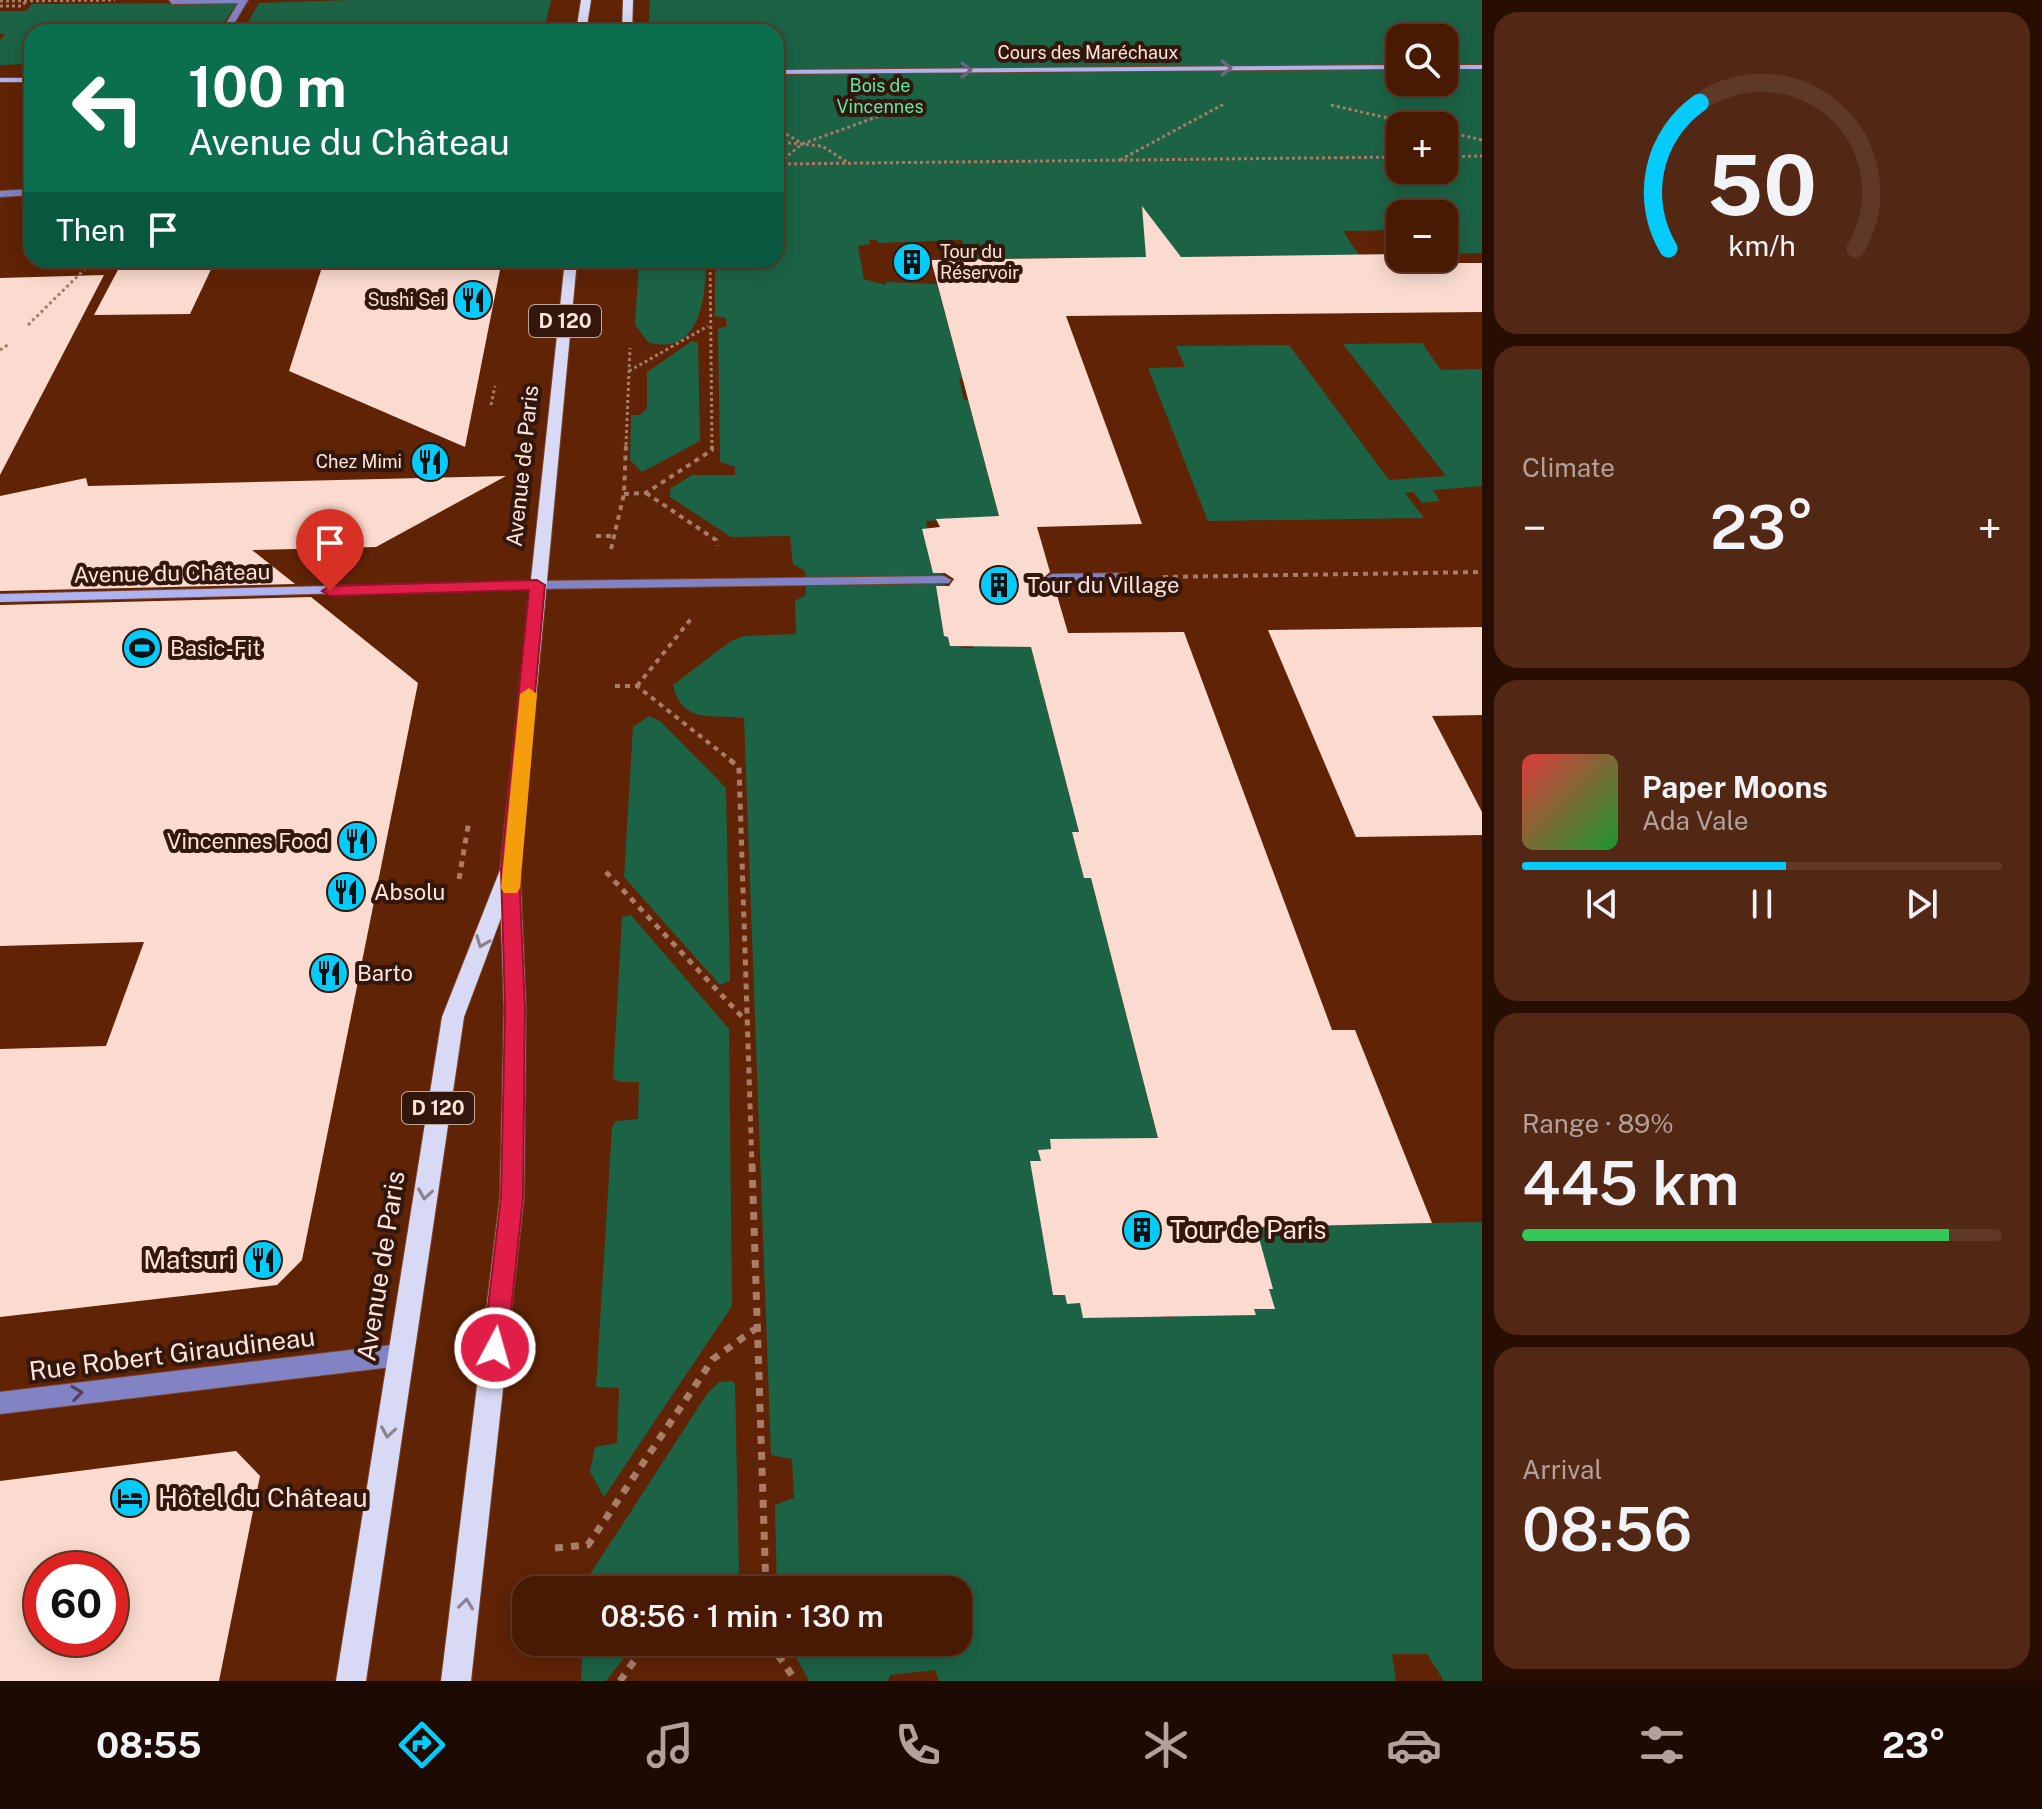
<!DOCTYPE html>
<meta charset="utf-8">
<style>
:root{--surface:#481a04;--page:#522713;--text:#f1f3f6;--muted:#b1a19a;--line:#603826;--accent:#04cbf9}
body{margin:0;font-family:"Public Sans",sans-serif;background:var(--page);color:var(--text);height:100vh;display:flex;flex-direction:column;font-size:30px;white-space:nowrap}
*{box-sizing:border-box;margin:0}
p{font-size:26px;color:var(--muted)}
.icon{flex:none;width:44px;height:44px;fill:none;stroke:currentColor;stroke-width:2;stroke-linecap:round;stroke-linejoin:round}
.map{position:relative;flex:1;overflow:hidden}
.sheet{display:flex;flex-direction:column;gap:12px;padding:12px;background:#280e02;width:560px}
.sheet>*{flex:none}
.guide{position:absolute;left:24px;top:24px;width:760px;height:244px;border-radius:24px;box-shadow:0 4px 20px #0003,0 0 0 2px var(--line);background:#0b6e4f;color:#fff;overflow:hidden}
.controls{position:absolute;left:1386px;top:24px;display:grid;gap:16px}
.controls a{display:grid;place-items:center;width:72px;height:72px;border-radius:16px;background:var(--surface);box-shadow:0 4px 20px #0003,0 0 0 2px var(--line);font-size:40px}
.speed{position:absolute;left:24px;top:1552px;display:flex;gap:16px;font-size:40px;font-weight:700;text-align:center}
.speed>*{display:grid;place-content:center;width:104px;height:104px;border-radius:50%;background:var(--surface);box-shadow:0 4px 20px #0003,0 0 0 2px var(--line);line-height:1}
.speed .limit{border:12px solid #d22;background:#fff;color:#111}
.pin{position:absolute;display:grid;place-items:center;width:68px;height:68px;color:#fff;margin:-82px -34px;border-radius:50% 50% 50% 0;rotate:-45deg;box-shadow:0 0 8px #0007}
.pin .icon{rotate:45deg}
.me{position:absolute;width:88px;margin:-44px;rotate:6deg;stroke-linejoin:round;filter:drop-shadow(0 0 6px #0008)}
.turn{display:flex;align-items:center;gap:28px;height:168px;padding:0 32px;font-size:36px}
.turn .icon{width:104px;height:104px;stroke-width:2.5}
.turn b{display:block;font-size:56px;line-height:68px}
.then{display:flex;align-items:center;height:76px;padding:0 32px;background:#0003;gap:16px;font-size:30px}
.big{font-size:60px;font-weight:600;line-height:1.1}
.sheet .widget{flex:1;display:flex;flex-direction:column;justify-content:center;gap:12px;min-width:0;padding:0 28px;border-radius:24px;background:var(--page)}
.sheet .dial{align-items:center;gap:0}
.dial svg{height:208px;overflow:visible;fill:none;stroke:var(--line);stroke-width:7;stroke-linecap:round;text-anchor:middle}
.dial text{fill:var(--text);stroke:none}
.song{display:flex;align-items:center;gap:24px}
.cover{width:96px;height:96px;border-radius:12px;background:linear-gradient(135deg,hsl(0 70% 55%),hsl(130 70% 35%))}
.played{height:8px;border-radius:4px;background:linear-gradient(90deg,var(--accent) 55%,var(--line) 55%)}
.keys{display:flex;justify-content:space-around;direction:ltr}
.heat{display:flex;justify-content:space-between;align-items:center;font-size:44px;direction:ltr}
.charge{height:12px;border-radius:6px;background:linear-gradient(90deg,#34c759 89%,var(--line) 0)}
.trip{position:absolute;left:512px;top:1576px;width:460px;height:80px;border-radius:24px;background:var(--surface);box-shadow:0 4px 20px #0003,0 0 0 2px var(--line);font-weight:600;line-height:80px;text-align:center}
.menu{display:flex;height:128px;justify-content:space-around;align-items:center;background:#1d0a02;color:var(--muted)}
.menu .icon{width:56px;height:56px}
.menu .on{color:var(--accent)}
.menu b{font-size:36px;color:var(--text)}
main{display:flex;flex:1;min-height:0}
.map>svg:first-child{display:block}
</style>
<main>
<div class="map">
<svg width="1482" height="1681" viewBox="0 0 1482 1681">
<rect width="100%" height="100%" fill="#602305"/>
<g fill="#1c6346" fill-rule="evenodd">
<path d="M 350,0 L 551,0 L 545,26 L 361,28 L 359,31 L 544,32 L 242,32 L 259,3 Z"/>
<path d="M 650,0 L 1482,0 L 1482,253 L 1444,254 L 1444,214 L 1400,214 L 1400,230 L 1343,231 L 1359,255 L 962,259 L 959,249 L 966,248 L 961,240 L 878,243 L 877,240 L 869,240 L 870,244 L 858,246 L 864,279 L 886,285 L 886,282 L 937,284 L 962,378 L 959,378 L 964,400 L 968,400 L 999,517 L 926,521 L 933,561 L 930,561 L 931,566 L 942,571 L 946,590 L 937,595 L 938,600 L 941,601 L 948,637 L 962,648 L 974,648 L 974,644 L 1031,647 L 1079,832 L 1072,833 L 1084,878 L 1091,878 L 1158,1139 L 1050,1139 L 1051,1149 L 1039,1150 L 1041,1161 L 1029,1161 L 1035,1175 L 1042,1233 L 1044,1233 L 1053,1278 L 1050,1279 L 1053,1295 L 1065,1295 L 1067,1304 L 1080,1303 L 1084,1318 L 1098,1318 L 1096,1303 L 1158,1302 L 1161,1317 L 1176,1317 L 1174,1302 L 1255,1315 L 1254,1309 L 1274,1308 L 1269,1289 L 1272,1289 L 1241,1227 L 1482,1222 L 1482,1681 L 1444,1681 L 1427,1654 L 1392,1654 L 1396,1681 L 939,1681 L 935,1670 L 890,1675 L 888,1681 L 809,1681 L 788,1642 L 958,1642 L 958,1590 L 777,1590 L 775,1505 L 794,1498 L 792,1459 L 771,1455 L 744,718 C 713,714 682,725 673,685 L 731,641 L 744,636 L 796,634 L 795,601 L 806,595 L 805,571 L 793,564 L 790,536 L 731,537 L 670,497 L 670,489 L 692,475 L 735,475 L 735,467 L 720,462 L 718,329 L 727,326 L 726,318 L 715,316 L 715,260 L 776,260 L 776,32 L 648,32 ZM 1400,38 L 1444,38 L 1444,82 L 1400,82 ZM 1400,126 L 1444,126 L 1444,170 L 1400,170 Z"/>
<path d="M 237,3 L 218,32 L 32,32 L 32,64 L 0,65 L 0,40 L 5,34 L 0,33 L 0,11 L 26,11 L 32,4 Z"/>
<path d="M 639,260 L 706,260 C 706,295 700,358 648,342 L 635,325 Z"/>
<path d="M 692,341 L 698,343 L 700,441 L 642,472 L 630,460 L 631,415 L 640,415 L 647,408 L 647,372 Z"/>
<path d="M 1422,343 L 1441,370 L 1482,369 L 1482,486 L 1433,490 L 1440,501 L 1422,503 L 1413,492 L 1405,493 L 1424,518 L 1208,521 L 1148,368 L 1185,367 L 1176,346 L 1289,345 L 1389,480 L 1446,476 L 1343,344 Z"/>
<path d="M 649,716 L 660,721 L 726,788 L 730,981 L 720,985 L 624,877 L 633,727 Z"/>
<path d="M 631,915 L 729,1029 L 732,1306 L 604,1497 L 590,1472 L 595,1447 L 617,1443 L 619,1388 L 596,1387 L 612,1127 L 616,1121 L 638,1119 L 639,1082 L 622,1082 L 613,1079 L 622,917 Z"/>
<path d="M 732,1381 L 735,1384 L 739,1573 L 710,1590 L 586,1590 L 587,1579 L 707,1394 L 719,1382 Z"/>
<path d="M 583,1642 L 636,1642 L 606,1681 L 581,1681 Z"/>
</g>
<g fill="#fbdbcf" fill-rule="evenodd">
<path d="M 1142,206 L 1181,257 L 1400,254 L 1400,258 L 1439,258 L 1443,263 L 1482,263 L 1482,312 L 1066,316 L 1142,524 L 1037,527 L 1050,572 L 1042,579 L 1054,585 L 1068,633 L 1184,632 L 1332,1030 L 1355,1030 L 1432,1223 L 1256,1227 L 1273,1289 L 1269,1289 L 1275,1309 L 1254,1309 L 1256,1315 L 1083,1318 L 1080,1303 L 1067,1304 L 1065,1295 L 1053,1295 L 1030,1161 L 1041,1161 L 1038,1150 L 1051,1149 L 1050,1139 L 1158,1138 L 1091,878 L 1084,878 L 1072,832 L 1079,832 L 1031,647 L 950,646 L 948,637 L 944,636 L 936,586 L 949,586 L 954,579 L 945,573 L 933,573 L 922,529 L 940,527 L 936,519 L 999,516 L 931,260 L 1146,257 Z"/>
<path d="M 129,260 L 204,260 L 202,263 L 214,263 L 190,314 L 94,315 L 120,266 L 126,266 Z"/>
<path d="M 393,260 L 502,260 L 465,447 L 289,371 L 323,264 L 391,266 Z"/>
<path d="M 104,275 L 0,475 L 0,278 Z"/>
<path d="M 506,476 L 376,547 L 252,550 L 295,584 L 0,591 L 0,496 L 86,478 L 88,486 Z"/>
<path d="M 311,597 L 418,683 L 302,1260 L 277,1285 L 0,1317 L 0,1049 L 106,1046 L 144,942 L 0,946 L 0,605 Z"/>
<path d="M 1482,627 L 1482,715 L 1432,716 L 1482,812 L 1482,835 L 1356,837 L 1268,630 Z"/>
<path d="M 236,1451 L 260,1476 L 219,1681 L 0,1681 L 0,1481 ZM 42,1570 L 110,1570 L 110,1638 L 42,1638 Z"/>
</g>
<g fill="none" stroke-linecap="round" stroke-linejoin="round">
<defs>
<g id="lane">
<path d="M 169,0 L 247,0 L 248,1 L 244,3 L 172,4 Z"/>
<path d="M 1127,573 L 1134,577 L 1132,580 L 1052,582 L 1045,578 L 1052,574 Z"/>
<path d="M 944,576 L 951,580 L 949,583 L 537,589 L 530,585 L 537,581 Z"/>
</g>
<g id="street">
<path d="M 240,0 L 248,0 L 229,32 L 221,32 Z"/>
<path d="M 32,189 L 32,195 L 0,197 L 0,191 Z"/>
<path d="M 400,1344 L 408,1347 L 411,1355 L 408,1363 L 400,1366 L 0,1414 L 0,1392 Z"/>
</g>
<g id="secondary">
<path d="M 1400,65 L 1400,69 L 776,74 L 776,70 Z"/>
<rect x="1444" y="65" width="38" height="4"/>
<rect x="0" y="78" width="32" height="4"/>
<path d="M 537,581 L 542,582 L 542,588 L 0,602 L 0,594 Z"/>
</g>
<g id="primary">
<path d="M 581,0 L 591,0 L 586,32 L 576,32 Z"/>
<path d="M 623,0 L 633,0 L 632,32 L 622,32 Z"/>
<path d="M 565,260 L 577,260 L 520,869 L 526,1008 L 524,1197 L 471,1681 L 441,1681 L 500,1197 L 504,1008 L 501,918 L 464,1017 L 366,1681 L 336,1681 L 442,1017 L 500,870 Z"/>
</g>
</defs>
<use href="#lane" stroke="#794227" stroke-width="2"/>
<use href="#street" stroke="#794227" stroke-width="2"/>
<use href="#secondary" stroke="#794227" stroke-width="2"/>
<use href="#primary" stroke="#794227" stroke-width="2"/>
<g stroke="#a87c67" stroke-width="3" stroke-dasharray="3 3" stroke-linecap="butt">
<path d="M 0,1 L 115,0"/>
<path d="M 0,6 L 21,6 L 27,1"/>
<path d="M 373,30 L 544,29"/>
<path d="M 1331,105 L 1423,126"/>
<path d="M 776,128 L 801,143"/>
<path d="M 1444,131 L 1482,140"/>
<path d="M 776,142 L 822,146 L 850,164"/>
<path d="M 1444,157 L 1482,156"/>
<path d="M 1120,160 L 1224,104"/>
<path d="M 779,163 L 802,144 L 904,107"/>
<path d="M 776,164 L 1400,157"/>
<path d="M 710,260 L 712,445"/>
<path d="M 28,325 L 94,260"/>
<path d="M 0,350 L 9,344"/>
<path d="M 629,371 L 708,326"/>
<path d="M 491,405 L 495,386"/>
<path d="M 626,445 L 630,348"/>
</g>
<g stroke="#a87c67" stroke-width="4" stroke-dasharray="5 5" stroke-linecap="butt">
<path d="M 646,493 L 716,540 L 717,546"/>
<path d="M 624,494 L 646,493 L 712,450 L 712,443"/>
<path d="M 596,536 L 613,536"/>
<path d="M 611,549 L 624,494 L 626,443"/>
<path d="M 1163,577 L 1482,572"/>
<path d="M 615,686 L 637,686 L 733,762"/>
<path d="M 637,686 L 691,619"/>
</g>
<g stroke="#a87c67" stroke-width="5" stroke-dasharray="6 6" stroke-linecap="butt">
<path d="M 730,760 L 739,767 L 752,1166"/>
<path d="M 606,872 L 745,1020"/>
<path d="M 459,879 L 469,821"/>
</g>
<g stroke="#a87c67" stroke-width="7" stroke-dasharray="8 8" stroke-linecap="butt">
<path d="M 752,1164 L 766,1590"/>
<path d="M 555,1548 L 588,1545 L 713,1359 L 755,1329"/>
<path d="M 769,1642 L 796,1681"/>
<path d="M 620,1681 L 639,1654 L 654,1642"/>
</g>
<use href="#lane" fill="#8183c5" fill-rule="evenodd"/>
<use href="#street" fill="#8183c5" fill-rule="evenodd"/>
<use href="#secondary" fill="#afb2f1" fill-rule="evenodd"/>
<use href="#primary" fill="#d7d9f5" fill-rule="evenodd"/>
</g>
<defs><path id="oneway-chevron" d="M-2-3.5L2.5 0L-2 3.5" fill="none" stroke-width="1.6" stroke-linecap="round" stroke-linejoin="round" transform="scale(2)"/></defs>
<g stroke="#71647e">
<use href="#oneway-chevron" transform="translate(1226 68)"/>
<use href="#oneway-chevron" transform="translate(966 70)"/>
</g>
<g stroke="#8d828c">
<use href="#oneway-chevron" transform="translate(482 942) rotate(111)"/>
<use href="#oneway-chevron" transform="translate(425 1194) rotate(99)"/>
<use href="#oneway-chevron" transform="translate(388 1432) rotate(99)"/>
<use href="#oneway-chevron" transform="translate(466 1604) rotate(-83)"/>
</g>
<use stroke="#524256" href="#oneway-chevron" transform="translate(77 1393) rotate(-7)"/>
<path fill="#e11d48" stroke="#92132f" stroke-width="2" d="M 537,580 L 545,585 L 519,869 L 525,1008 L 523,1197 L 507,1348 L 504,1357 L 495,1360 L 486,1357 L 483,1348 L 501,1197 L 505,1008 L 501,869 L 529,590 L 330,596 L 322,591 L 330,586 Z"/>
<path fill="#f59e0b" d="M 529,688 L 537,694 L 520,888 L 517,893 L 504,893 L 501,888 L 520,694 Z"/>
<defs>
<symbol id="building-disc" viewBox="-11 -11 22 22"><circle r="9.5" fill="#04cbf9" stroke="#33170c"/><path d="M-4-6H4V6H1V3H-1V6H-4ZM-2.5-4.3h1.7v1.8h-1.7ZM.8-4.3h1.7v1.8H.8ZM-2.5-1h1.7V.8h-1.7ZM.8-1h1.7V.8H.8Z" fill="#111"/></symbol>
<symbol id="restaurant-disc" viewBox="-11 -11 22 22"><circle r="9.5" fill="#04cbf9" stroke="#33170c"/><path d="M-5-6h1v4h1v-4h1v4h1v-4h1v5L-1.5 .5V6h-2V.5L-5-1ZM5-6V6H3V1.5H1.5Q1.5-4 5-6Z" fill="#111"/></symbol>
<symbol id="stadium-disc" viewBox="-11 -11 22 22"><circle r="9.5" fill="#04cbf9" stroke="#33170c"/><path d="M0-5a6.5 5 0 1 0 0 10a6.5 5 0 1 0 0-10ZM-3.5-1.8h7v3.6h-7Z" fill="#111"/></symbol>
<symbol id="hotel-disc" viewBox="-11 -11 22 22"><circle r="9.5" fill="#04cbf9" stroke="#33170c"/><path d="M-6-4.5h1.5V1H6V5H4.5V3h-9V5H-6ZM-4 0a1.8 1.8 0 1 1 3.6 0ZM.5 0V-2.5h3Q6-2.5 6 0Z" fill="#111"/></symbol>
</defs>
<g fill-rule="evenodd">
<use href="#building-disc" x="890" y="240" width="44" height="44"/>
<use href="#restaurant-disc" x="451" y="278" width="44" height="44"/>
<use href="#restaurant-disc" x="408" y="440" width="44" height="44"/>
<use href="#building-disc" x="977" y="563" width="44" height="44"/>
<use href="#stadium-disc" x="120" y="626" width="44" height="44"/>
<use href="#restaurant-disc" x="335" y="819" width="44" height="44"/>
<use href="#restaurant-disc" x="324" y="870" width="44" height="44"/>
<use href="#restaurant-disc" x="307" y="951" width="44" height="44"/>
<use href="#building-disc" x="1120" y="1208" width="44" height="44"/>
<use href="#restaurant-disc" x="241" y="1238" width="44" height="44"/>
<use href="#hotel-disc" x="108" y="1476" width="44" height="44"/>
</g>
<g text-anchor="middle" stroke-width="8" stroke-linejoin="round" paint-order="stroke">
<g font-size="18" fill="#fde5dc" stroke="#33170c">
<text x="1088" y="59">Cours des Maréchaux</text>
</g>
<g font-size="18" fill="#59ebae" stroke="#33170c">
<text x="880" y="92">Bois de<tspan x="880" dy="21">Vincennes</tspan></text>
</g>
<g font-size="18" fill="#fde5dc" stroke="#33170c" text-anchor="end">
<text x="940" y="258" text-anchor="start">Tour du<tspan x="940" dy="21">Réservoir</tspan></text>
<text x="445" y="306">Sushi Sei</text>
<text x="402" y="468">Chez Mimi</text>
</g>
<g fill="#33170c" stroke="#c0a79e" stroke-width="2">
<rect x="529" y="305" width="72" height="32" rx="6"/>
<rect x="402" y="1092" width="72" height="32" rx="6"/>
</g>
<g font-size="20" font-weight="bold" fill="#fde5dc">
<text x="565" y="328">D 120</text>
<text x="438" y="1115">D 120</text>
</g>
<g font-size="22" fill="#fde5dc" stroke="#33170c">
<text transform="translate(522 466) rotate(-84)" y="8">Avenue de Paris</text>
<text transform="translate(172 573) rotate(-1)" y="8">Avenue du Château</text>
</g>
<g font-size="22" fill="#fde5dc" stroke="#33170c" text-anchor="start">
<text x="1027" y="593">Tour du Village</text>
<text x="170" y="656">Basic-Fit</text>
<text x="329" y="849" text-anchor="end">Vincennes Food</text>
<text x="374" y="900">Absolu</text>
<text x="357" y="981">Barto</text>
</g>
<g font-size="26" fill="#fde5dc" stroke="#33170c" text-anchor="start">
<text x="1170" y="1239">Tour de Paris</text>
<text x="235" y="1269" text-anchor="end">Matsuri</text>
<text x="158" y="1507">Hôtel du Château</text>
</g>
<g font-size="26" fill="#fde5dc" stroke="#33170c">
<text transform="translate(381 1266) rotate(-81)" y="9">Avenue de Paris</text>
<text transform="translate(172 1354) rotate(-7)" y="9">Rue Robert Giraudineau</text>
</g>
</g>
</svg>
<div class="controls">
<a><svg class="icon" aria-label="search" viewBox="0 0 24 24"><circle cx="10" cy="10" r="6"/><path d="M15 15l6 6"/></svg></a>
<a>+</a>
<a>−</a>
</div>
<div class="speed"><div class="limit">60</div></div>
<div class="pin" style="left:330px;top:591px;background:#d93025"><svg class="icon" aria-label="arrive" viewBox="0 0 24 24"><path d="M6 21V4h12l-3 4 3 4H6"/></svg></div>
<svg class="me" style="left:495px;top:1348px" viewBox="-20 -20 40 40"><circle r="17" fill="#e11d48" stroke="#fff" stroke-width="3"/><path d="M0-11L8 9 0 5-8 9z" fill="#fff"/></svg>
<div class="trip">08:56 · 1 min · 130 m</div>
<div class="guide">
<div class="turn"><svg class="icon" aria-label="left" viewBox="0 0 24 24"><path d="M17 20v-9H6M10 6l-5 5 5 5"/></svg><div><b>100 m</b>Avenue du Château</div></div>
<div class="then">Then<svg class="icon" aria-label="arrive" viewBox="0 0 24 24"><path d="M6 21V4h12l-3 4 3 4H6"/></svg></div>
</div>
</div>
<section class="sheet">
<div class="widget dial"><svg viewBox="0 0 100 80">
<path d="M14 69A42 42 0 1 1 86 69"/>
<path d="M14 69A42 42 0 0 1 26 13" stroke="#04cbf9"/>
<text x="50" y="56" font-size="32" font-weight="700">50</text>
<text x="50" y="72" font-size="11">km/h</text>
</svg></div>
<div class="widget"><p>Climate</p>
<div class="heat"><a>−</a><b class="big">23°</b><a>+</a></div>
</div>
<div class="widget">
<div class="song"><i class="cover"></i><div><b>Paper Moons</b><p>Ada Vale</p></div></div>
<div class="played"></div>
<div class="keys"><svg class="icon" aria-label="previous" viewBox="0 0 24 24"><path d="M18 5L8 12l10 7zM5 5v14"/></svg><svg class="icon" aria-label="pause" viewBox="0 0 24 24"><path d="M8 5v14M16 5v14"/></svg><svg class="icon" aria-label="next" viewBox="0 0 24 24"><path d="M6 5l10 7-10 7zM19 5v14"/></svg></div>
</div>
<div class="widget"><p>Range · 89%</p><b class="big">445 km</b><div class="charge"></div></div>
<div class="widget"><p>Arrival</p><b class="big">08:56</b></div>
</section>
</main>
<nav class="menu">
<b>08:55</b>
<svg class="icon on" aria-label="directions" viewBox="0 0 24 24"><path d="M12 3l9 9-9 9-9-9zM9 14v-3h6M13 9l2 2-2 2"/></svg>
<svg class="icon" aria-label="music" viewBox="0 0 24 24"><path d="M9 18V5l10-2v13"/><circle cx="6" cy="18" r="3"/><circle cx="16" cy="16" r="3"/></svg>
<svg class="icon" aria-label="phone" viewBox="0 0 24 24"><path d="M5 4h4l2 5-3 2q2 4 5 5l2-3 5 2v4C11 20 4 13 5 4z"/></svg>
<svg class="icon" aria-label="climate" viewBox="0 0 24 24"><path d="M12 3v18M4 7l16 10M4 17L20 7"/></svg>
<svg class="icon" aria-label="car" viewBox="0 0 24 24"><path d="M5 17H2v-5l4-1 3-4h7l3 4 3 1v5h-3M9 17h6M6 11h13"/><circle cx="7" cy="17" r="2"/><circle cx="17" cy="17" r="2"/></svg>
<svg class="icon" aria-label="filters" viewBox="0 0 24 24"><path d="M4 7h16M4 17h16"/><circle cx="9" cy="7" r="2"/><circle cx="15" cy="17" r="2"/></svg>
<b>23°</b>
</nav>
